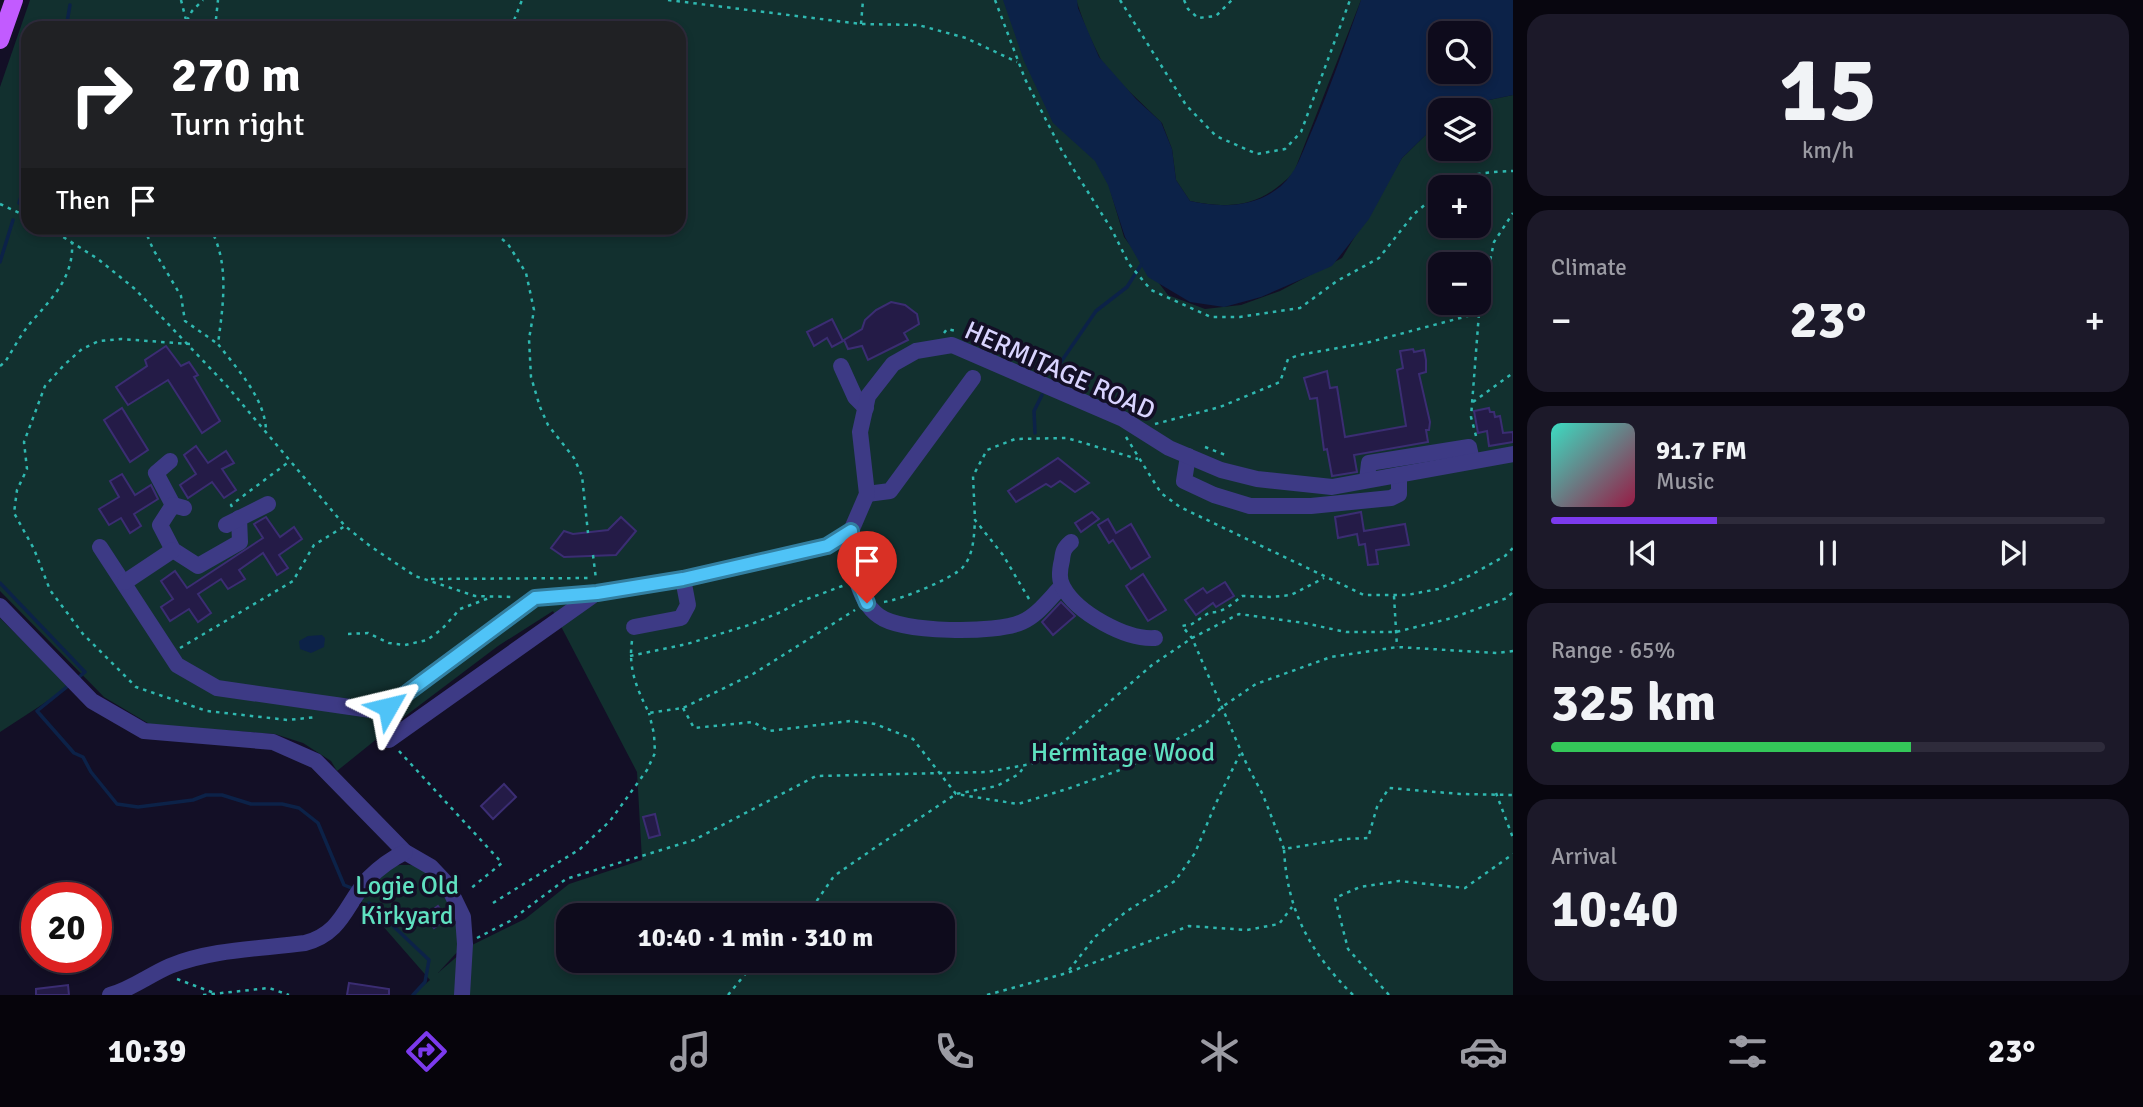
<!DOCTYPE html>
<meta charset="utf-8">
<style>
:root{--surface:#0e0b1c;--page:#1c1929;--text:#f1f3f6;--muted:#9b9ba3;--line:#2e2b3b;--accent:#7c3aed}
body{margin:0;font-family:Signika,sans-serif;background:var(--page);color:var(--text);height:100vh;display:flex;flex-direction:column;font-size:26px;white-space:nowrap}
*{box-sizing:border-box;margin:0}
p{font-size:23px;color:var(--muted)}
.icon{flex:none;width:38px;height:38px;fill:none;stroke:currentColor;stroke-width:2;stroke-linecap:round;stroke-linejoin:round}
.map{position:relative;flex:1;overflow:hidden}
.sheet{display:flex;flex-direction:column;gap:14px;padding:14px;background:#08060f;width:630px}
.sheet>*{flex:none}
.banner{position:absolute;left:21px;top:21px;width:665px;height:214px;border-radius:21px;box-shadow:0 4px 10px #0003,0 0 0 2px var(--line);background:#202124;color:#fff;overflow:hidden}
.tools{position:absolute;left:1428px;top:21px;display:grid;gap:14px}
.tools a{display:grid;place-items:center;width:63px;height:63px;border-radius:14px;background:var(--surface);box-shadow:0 4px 10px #0003,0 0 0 2px var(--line);font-size:35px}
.speed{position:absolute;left:21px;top:882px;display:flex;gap:14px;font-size:35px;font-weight:700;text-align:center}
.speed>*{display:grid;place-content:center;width:91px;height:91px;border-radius:50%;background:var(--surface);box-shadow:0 4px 10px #0003,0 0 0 2px var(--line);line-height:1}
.speed .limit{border:10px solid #d22;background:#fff;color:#111}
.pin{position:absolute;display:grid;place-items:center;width:60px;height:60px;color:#fff;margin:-72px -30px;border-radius:50% 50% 50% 0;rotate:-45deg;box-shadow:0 0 7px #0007}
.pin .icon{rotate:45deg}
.me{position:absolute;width:77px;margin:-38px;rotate:53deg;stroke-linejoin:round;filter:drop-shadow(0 0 5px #0008)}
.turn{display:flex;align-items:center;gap:24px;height:147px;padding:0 35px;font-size:32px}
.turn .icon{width:91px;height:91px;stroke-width:2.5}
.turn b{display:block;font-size:49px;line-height:60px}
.then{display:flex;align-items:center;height:66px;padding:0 35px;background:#0003;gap:14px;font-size:26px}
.big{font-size:52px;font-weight:800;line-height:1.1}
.sheet .card{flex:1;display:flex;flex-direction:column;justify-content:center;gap:10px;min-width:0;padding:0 24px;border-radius:21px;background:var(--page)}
.sheet .dial{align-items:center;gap:0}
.dial b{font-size:91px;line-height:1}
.song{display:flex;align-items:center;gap:21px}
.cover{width:84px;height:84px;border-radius:10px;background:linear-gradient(135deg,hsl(170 70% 55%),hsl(340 70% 35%))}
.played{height:7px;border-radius:4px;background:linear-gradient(90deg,var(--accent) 30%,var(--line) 30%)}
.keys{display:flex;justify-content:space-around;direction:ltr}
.heat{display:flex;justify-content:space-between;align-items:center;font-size:38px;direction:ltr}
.charge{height:10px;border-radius:5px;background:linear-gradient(90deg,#34c759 65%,var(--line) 0)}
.trip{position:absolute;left:556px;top:903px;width:399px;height:70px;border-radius:21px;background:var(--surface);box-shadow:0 4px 10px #0003,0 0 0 2px var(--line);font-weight:800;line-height:70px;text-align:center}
.dock{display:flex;height:112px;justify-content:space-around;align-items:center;background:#06040b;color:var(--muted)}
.dock .icon{width:49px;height:49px}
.dock .current{color:var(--accent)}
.dock b{font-size:32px;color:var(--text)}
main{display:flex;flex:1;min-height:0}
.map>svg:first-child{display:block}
</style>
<main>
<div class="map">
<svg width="1513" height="995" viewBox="0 0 1513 995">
<rect width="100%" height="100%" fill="#130f26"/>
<g fill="#12302f" fill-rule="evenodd">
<path d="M 30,0 L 1012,0 L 1104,169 L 1124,237 L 1168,295 L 1205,309 L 1241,305 L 1280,291 L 1342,258 L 1402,158 L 1440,121 L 1440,149 L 1479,149 L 1479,110 L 1452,110 L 1455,107 L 1513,95 L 1513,995 L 413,995 L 430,980 L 361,901 C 384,869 380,862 422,866 L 430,873 L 455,910 L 459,950 L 438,973 L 468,947 L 525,919 L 569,884 L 642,860 L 637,772 L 553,611 L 498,646 L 404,717 L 337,771 L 331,761 L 303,743 L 275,734 L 151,725 L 104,697 L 0,591 L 0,87 ZM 28,28 L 679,28 L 679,228 L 28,228 ZM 1440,187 L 1479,187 L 1479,226 L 1440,226 ZM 1440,264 L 1479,264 L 1479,303 L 1440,303 ZM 569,915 L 943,915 L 943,961 L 569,961 Z"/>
<path d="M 1076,0 L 1361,0 L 1294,172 C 1262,206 1234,210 1190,201 L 1176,180 L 1172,149 L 1162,123 L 1105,68 L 1087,31 Z"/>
<path d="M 0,618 L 69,687 L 0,732 Z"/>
</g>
<g fill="#0c2248" fill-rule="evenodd">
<path d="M 1003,0 L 1077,0 L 1078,8 L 1099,57 L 1136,99 L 1161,122 L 1172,149 L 1176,180 L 1190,201 C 1222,208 1254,208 1281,186 C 1296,173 1302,153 1310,135 C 1329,91 1345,45 1361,0 L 1513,0 L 1513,95 L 1455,107 L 1452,110 L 1440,110 L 1440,121 L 1402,158 L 1369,219 L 1332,266 L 1261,297 L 1224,307 L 1190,302 L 1148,277 L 1125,237 L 1108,185 L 1095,161 L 1053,123 L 1024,61 ZM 1440,33 L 1479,33 L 1479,72 L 1440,72 Z"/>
<path d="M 322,635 L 325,638 L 324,647 L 311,653 L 300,649 L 299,641 L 308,636 Z"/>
</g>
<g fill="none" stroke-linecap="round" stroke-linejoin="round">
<g stroke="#0c2248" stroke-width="3.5">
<path d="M 66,28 L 70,5"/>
<path d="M 19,203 L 28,173"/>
<path d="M 0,262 L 13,220"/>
<path d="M 1054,372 L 1096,311 L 1127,287 L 1141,265"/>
<path d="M 1035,433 L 1034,411 L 1042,395"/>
<path d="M 0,583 L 85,672 L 79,677"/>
<path d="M 68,686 L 37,711 L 74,753 L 83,757 L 91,772 L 117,804 L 138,807 L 193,800 L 206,795 L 222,795 L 251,804 L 282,804 L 299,808 L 318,823 L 344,885 L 354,889"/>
<path d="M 369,903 L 429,960 L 425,982 L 413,995"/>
</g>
</g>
<g fill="#241b47" stroke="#3b2d73" stroke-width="2">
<path d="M 891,302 L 905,305 L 917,314 L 919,324 L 904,333 L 908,340 L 868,360 L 862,346 L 848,349 L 844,340 L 862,329 L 865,320 L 876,310 Z"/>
<path d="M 832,319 L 843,341 L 832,347 L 827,338 L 814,346 L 807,332 Z"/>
<path d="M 166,346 L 181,366 L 189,362 L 198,375 L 194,377 L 220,421 L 202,433 L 168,380 L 128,405 L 116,387 L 147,366 L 145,360 Z"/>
<path d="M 1413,349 L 1414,352 L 1424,350 L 1426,360 L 1426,372 L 1419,374 L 1430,422 L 1429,430 L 1426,430 L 1428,442 L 1354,455 L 1357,472 L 1332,476 L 1327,449 L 1324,450 L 1317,398 L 1310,399 L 1304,378 L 1327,371 L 1330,388 L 1337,387 L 1345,437 L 1406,426 L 1397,370 L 1403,368 L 1400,351 Z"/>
<path d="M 122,408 L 148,450 L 130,462 L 104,420 Z"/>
<path d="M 1489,408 L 1490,412 L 1494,412 L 1495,417 L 1500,416 L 1503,433 L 1513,432 L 1513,442 L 1489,446 L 1487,431 L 1478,433 L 1474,411 Z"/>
<path d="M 196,446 L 208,463 L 226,451 L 234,463 L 222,469 L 236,490 L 224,498 L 212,482 L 188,498 L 180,485 L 196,474 L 184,455 Z"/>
<path d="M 1058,458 L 1089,483 L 1075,492 L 1060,481 L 1051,487 L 1046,484 L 1016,502 L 1008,491 Z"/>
<path d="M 122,474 L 135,495 L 151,485 L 158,499 L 134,514 L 141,526 L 130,533 L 121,518 L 109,525 L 99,509 L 119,497 L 110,481 Z"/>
<path d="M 1092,512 L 1099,519 L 1081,532 L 1075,523 Z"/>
<path d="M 1361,512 L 1364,531 L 1405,524 L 1409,545 L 1376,550 L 1378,564 L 1368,565 L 1365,544 L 1359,545 L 1357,534 L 1338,538 L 1335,517 Z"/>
<path d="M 266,517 L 280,537 L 294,527 L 302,539 L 279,555 L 288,568 L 277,575 L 263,553 L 239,570 L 245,579 L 228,589 L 221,579 L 198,594 L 211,613 L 198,622 L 189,609 L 170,621 L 161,607 L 173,599 L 161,581 L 175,571 L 187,588 L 263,538 L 254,524 Z"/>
<path d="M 621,517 L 636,531 L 616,555 L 564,557 L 551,548 L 564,531 L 573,534 L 608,530 Z"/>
<path d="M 1108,519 L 1116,533 L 1131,524 L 1150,557 L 1131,569 L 1113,540 L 1109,543 L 1098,525 Z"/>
<path d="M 1143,574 L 1166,610 L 1148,621 L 1126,586 Z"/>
<path d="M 1225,582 L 1234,596 L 1216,607 L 1213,603 L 1196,615 L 1185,600 L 1203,588 L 1207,593 Z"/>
<path d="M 1061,602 L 1075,616 L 1053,635 L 1042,622 Z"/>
<path d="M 504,784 L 516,797 L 493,819 L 481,806 Z"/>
<path d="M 655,814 L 660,835 L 649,838 L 643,817 Z"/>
<path d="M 438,906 L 447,918 L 434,928 L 425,916 Z"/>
<path d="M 349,983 L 389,989 L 389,995 L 347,995 Z"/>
<path d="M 68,985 L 69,995 L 36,995 L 36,989 Z"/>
</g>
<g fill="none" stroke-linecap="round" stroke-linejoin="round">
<g stroke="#2fb8b0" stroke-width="2.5" stroke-dasharray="3.5 5" stroke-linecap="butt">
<path d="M 181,0 L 186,20"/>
<path d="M 668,0 L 861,24 L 918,25 L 966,38 L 1017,62"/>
<path d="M 995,0 L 1025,79 L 1062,151 L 1112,230 L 1129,264 L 1151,290 L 1211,317 L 1240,317 L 1300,308 L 1337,281 L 1379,258 L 1414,214 L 1440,192"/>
<path d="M 1120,0 L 1186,105 L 1216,136 L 1257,154 L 1285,149 L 1301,132 L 1350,0"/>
<path d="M 1184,0 L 1188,9 L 1198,18 L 1216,16 L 1232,0"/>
<path d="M 861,24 L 863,0"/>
<path d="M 183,28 L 192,11 L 203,0"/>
<path d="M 215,28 L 218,0"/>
<path d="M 511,28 L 522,0"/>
<path d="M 1446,187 C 1462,173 1492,172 1513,171"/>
<path d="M 0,204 L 28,217"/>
<path d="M 49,228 L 98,259 L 135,289 L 227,386 L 345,526 L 370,546 L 415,576 L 475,596 L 514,597"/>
<path d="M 144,228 L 153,249 L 181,296 L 185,321 L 218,344"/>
<path d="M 210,228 C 230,263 223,305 218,344 C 237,369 266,399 266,432"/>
<path d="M 489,228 L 508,244 L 526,273 L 534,310 L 529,339 L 531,377 L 540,407 L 548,425 L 574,458 L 582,476 L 588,533"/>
<path d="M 944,333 L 947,329 L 956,331"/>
<path d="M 190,344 L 121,339 L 99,341 L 82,349 L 64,365 L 45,386 L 24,442 L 27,469 L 17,490 L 14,513 L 34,549 L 50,590 L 83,634 L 136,687 L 207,711 L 288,720 L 316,717"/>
<path d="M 0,366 L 5,362 C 14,348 22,332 33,320 C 54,296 74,276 72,242"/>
<path d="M 1473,402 L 1513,373"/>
<path d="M 1155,424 L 1220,407 L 1280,382 L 1288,359 L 1299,355 L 1366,343 L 1479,313"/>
<path d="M 1476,436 L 1471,417 L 1479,313 L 1494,242 L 1513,213"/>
<path d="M 1126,437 L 1161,493 L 1180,507 L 1364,595 L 1407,595 L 1438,589 L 1469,576 L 1505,556 L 1513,548"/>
<path d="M 1205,447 L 1228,456"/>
<path d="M 232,507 L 231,505 L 290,461"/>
<path d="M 593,555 L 596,579"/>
<path d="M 431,579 L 592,578"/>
<path d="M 1394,596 L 1397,647"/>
<path d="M 1029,599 L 1003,555 L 975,520 L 973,476 L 987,450 L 1015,439 L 1067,438 L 1138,459"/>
<path d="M 884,602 C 900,600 954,578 963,567 C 974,554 974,535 975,520"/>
<path d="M 348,634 L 368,633 L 389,643 L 405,645 L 427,640 L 442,629 L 460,609 L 489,598"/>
<path d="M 632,641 C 628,669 637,689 649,713 L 683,708 L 753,674 L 855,610"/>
<path d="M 180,648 L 293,581 L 314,545 L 345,526"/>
<path d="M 630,656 L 687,644 L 749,625 L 781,612 L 799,602 L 845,585"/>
<path d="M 683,708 L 694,728 L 753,722 L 769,731 L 850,721 L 875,724 L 913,739 L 956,794 L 1018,804 L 1070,788 L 1131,766 L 1207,722 L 1222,707 L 1256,684 L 1331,657 L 1397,647 L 1498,653 L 1513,651"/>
<path d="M 399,751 L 502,863 L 470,889"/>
<path d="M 1496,793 L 1513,838"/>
<path d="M 1284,849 L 1263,795 L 1247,765 L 1192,638 L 1182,626 L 1192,624 L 1210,612 C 1222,614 1233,603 1242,596 L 1272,597 L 1291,595 L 1324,578"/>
<path d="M 493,903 L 580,849 L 610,821 L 647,770 L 655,753 L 654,734 L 649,713"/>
<path d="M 807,915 L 834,876 L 876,847 L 956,794 L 997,786 L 1019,774 L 1025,765"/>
<path d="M 477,938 L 510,921 L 566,879 L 694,840 L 816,776 L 987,772 L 1031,764 L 1060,745 L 1152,665 L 1192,638 L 1239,614 L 1304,623 L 1346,632 L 1396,632 L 1452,618 L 1507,598 L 1513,592"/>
<path d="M 1069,970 L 1096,936 L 1127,911 L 1175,881 L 1195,853 L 1215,805 L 1240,754"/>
<path d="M 177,979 L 214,993"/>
<path d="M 203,995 L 269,988 L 289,995"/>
<path d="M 728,995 L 756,961"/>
<path d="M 987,995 L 1067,973 L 1189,926 L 1247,930 L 1279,924 L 1292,907"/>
<path d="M 1353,995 C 1310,952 1287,911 1284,849 L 1345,839 L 1368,838 L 1377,807 L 1389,788 L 1460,794 L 1513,795"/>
<path d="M 1389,995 L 1348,949 L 1335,898 L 1360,887 L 1399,881 L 1465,888 L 1513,854"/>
</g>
<g stroke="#3d3a85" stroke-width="16">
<path d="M 841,366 L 855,397 L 866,408"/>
<path d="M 1188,456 L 1184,481 L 1214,495 L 1250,506 L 1311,506 L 1391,498 L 1399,494 L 1399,475"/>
<path d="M 170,461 L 156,473 L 173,505"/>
<path d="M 1367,480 L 1369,463 L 1469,447 L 1472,461"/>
<path d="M 867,494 L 890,491 L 973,378"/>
<path d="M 184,508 L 173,505 L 160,525 L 173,550 L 198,566 L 240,542 L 239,518"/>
<path d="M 226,525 L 268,504"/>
<path d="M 851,531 C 852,559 854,598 879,616 C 902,633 996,634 1022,622 C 1038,615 1050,598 1062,586"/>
<path d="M 1071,542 C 1064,548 1063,551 1062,560 C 1060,568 1058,579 1063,587 C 1077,613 1126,640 1155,638"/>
<path d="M 100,547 L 177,665 L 217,688 L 371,710 L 388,707 L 535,598 L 597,593 L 683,579 L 827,546 L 851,531 L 867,494 L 860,432 L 868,396 L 893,364 L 916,351 L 952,345 L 1123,419 L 1169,448 L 1221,470 L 1257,479 L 1332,487 L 1513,454"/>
<path d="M 125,582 L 173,550"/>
<path d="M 0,606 L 92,701 L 144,731 L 273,742 L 316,761 L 405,852 L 431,867 L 447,884 L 463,917 L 465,944 L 462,995"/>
<path d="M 634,627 L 681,618 L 688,605 L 683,579"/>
<path d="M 389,740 L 595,594"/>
<path d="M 110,995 C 132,989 149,975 170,966 C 212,949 260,949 305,943 C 343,933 346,903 369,878 C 380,867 391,859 405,852"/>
</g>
<path stroke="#c25bff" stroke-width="18" d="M 0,40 L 14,0"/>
</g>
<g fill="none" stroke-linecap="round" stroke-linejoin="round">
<defs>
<path id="route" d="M 388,707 L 535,598 L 597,593 L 683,579 L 827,546 L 851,531 L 855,574 L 867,603"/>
</defs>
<use href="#route" stroke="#337fa1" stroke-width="18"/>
<use href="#route" stroke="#4fc3f7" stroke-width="12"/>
</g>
<g text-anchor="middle" stroke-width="7" stroke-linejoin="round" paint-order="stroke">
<g font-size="26" fill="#d9d4ff" stroke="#130f26">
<text transform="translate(1060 370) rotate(24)" y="9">HERMITAGE ROAD</text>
</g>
<g font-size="26" fill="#5fe0c0" stroke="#130f26">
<text x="1123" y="761">Hermitage Wood</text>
<text x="407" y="894">Logie Old<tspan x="407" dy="30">Kirkyard</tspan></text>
</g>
</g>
</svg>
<div class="tools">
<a><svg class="icon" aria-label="search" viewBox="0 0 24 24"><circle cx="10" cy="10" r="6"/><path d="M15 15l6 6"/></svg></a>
<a><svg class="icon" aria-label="layers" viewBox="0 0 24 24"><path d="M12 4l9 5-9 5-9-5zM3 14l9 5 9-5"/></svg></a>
<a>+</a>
<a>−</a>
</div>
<div class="speed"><div class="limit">20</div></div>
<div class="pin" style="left:867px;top:603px;background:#d93025"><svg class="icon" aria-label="arrive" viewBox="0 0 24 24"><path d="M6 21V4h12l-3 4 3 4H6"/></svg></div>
<svg class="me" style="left:388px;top:707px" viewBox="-20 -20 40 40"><path d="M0-17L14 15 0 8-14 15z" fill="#4fc3f7" stroke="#fff" stroke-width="4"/></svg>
<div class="trip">10:40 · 1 min · 310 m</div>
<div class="banner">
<div class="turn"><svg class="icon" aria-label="right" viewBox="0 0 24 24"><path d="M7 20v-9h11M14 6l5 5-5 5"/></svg><div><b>270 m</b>Turn right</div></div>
<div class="then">Then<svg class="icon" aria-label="arrive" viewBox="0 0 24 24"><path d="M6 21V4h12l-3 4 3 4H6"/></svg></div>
</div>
</div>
<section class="sheet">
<div class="card dial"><b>15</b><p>km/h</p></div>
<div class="card"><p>Climate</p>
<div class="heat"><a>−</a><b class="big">23°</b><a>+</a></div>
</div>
<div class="card">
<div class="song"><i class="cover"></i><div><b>91.7 FM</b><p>Music</p></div></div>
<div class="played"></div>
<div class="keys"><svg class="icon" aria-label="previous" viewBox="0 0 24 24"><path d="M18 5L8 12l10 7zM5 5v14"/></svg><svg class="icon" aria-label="pause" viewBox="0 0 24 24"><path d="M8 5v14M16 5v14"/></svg><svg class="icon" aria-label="next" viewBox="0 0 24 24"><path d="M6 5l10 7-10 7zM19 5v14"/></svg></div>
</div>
<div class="card"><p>Range · 65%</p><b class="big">325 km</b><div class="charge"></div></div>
<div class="card"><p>Arrival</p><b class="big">10:40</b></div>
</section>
</main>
<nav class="dock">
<b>10:39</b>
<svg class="icon current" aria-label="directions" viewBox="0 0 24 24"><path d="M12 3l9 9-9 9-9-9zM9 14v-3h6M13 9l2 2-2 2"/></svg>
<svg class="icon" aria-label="music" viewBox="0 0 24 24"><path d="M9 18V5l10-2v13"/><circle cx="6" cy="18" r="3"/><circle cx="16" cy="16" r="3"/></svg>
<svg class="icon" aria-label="phone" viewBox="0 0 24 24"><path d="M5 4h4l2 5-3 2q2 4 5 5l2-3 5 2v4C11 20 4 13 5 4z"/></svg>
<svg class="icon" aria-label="climate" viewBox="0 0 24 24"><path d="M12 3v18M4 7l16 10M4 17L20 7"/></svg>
<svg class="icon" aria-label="car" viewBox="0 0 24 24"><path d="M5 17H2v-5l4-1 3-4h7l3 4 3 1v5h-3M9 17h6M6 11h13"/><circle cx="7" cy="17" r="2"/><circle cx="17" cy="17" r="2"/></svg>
<svg class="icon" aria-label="filters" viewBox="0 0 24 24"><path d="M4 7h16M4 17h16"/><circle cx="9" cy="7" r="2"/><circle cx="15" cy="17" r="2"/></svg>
<b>23°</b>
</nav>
